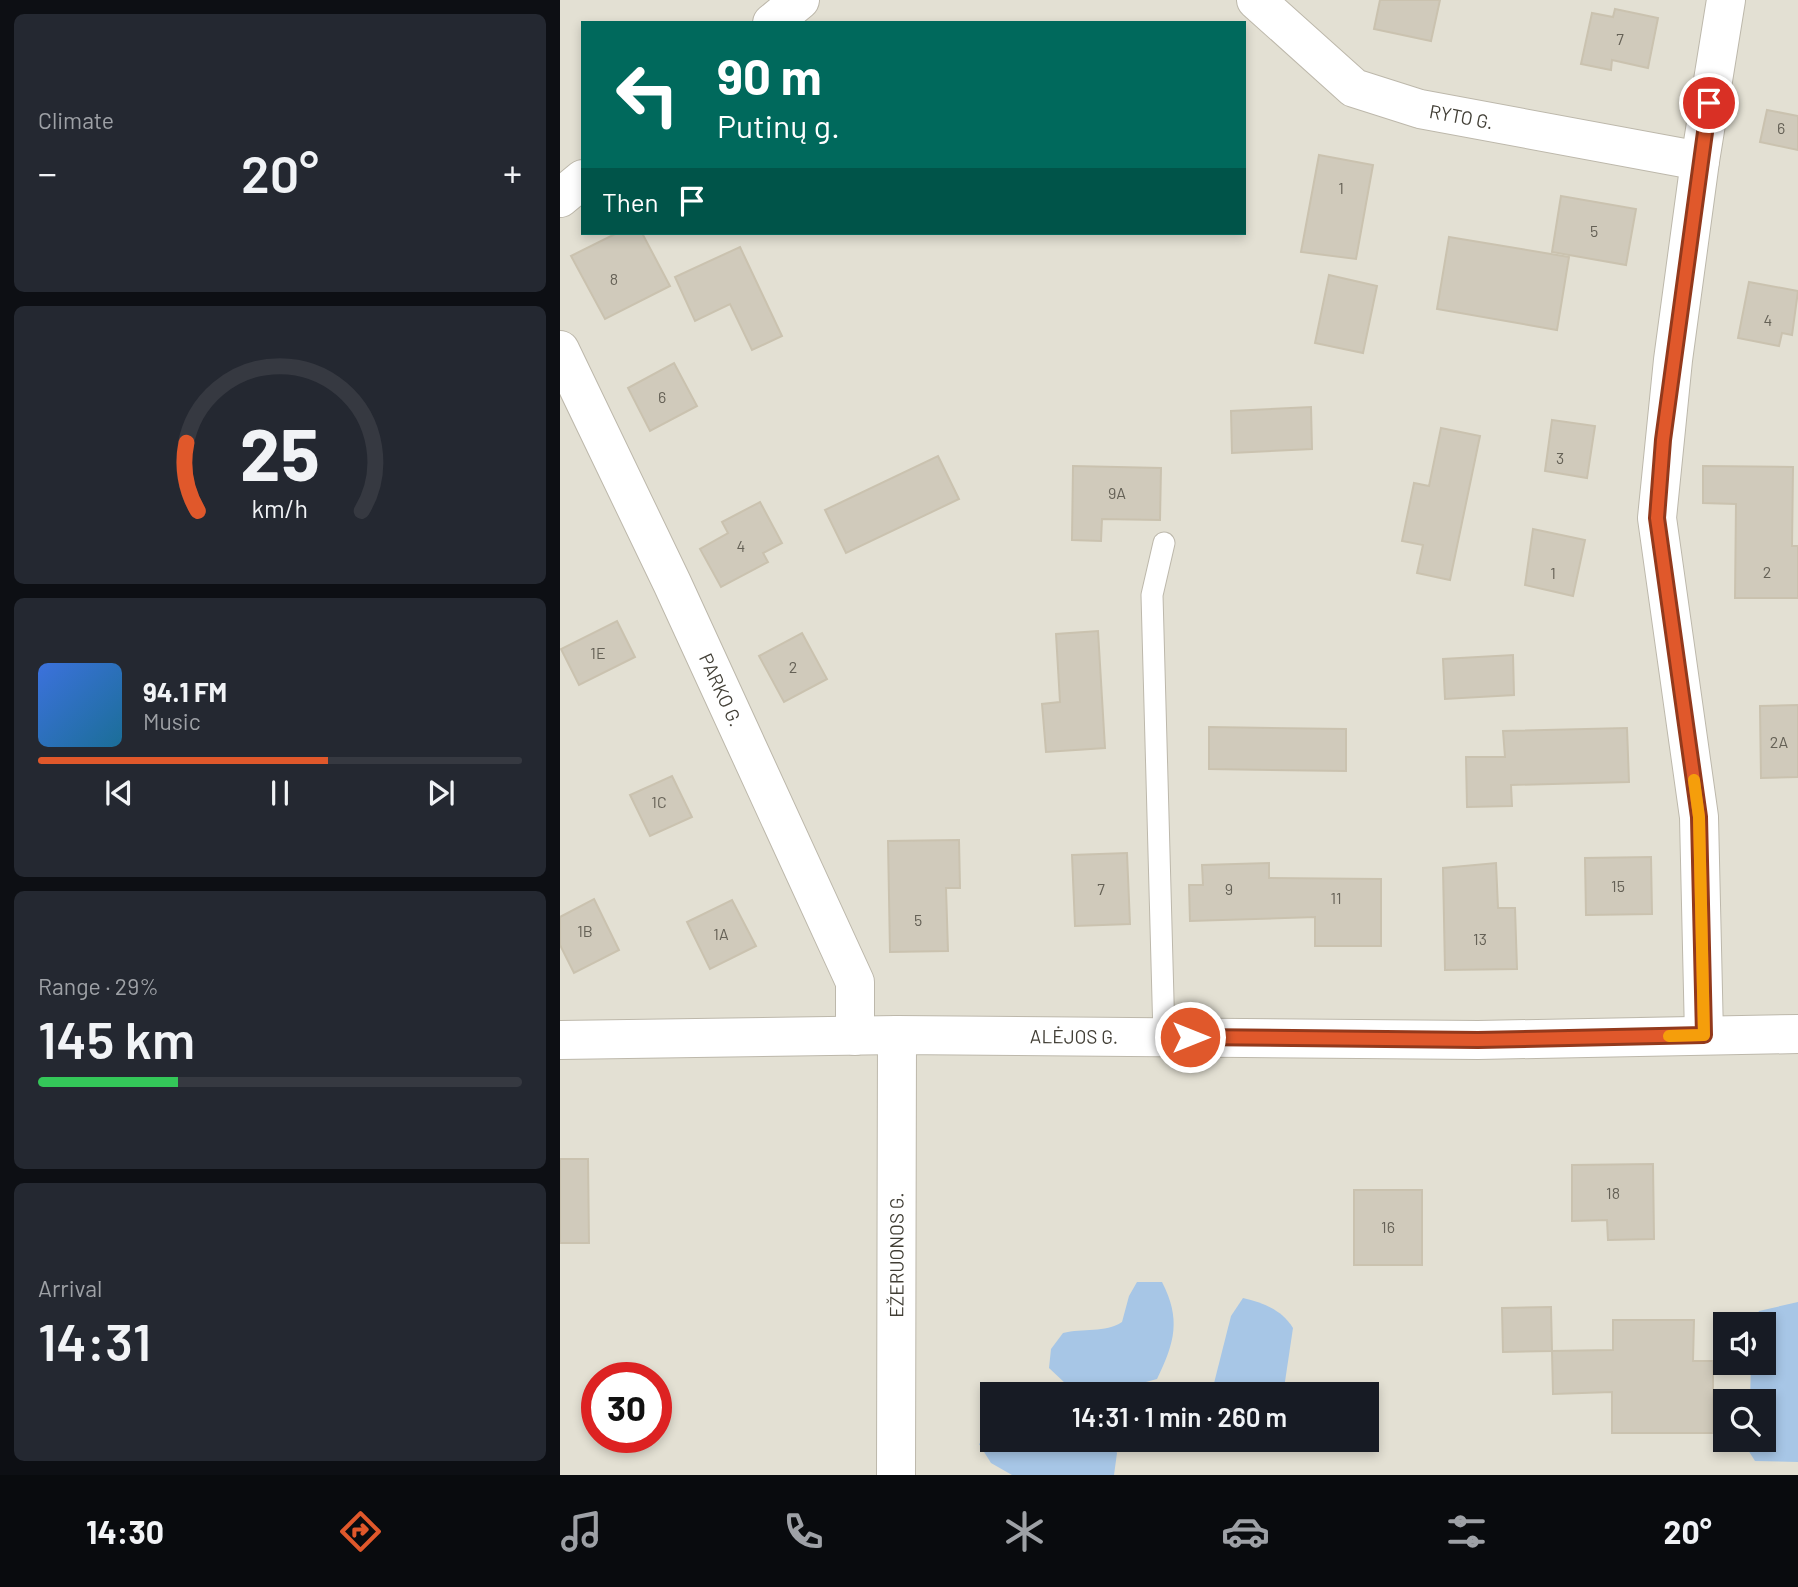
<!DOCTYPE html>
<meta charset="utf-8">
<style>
:root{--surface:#171b24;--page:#242831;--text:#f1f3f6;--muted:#9ea1a6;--line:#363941;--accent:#e0582b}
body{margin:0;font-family:Barlow,sans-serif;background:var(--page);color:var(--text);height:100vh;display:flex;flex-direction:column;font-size:26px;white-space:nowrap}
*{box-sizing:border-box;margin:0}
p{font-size:23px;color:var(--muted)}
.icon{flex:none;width:38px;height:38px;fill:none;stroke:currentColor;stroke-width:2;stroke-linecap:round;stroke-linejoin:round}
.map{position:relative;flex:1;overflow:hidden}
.panel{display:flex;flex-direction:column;gap:14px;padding:14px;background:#0d0f14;width:560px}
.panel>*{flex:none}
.guide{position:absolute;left:21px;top:21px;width:665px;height:214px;border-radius:0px;box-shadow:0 4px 10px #0003;background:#00695c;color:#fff;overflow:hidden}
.tools{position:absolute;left:1153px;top:1312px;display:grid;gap:14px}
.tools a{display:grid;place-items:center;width:63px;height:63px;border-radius:0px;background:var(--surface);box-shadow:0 4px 10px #0003;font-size:35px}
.speed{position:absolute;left:21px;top:1362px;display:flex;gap:14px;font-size:35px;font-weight:700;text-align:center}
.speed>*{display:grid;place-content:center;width:91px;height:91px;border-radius:50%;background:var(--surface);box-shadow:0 4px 10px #0003;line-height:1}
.speed .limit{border:10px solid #d22;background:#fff;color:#111}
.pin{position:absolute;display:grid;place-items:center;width:60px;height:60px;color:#fff;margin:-30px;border:4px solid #fff;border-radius:50%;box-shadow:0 2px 7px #0007}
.me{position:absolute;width:77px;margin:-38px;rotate:90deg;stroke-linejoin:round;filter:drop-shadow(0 0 5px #0008)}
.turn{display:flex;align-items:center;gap:24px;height:147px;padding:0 21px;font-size:32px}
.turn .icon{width:91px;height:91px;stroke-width:2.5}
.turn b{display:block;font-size:49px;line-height:60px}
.then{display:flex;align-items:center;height:66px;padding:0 21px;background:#0003;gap:14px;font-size:26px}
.big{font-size:52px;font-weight:600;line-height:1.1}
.panel .tile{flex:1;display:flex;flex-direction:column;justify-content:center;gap:10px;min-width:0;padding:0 24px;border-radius:10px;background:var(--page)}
.panel .dial{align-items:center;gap:0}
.dial svg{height:182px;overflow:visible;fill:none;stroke:var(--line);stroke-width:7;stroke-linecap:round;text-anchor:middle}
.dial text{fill:var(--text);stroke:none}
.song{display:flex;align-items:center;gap:21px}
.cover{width:84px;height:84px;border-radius:10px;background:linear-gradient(135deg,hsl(220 70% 55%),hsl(200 70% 35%))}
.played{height:7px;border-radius:4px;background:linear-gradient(90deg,var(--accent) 60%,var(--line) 60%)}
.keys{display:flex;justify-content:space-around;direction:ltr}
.heat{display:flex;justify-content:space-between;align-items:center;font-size:38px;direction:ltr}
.charge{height:10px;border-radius:5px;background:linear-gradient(90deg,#34c759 29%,var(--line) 0)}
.trip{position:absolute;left:420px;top:1382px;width:399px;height:70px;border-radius:0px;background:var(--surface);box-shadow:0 4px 10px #0003;font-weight:600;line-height:70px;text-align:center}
.menu{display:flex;height:112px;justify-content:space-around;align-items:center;background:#090b0e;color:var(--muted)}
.menu .icon{width:49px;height:49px}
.menu .active{color:var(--accent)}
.menu b{font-size:32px;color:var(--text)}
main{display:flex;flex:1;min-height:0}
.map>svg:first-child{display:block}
</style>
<main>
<section class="panel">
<div class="tile"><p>Climate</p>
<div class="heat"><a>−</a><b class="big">20°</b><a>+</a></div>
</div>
<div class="tile dial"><svg viewBox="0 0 100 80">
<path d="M14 69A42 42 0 1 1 86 69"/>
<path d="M14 69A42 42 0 0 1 9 39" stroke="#e0582b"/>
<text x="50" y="56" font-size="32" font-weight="700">25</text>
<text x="50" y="72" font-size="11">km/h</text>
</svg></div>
<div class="tile">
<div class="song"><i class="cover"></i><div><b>94.1 FM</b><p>Music</p></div></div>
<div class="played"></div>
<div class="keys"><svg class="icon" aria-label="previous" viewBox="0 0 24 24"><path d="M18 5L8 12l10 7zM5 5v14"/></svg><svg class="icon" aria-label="pause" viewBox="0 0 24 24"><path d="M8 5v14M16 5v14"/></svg><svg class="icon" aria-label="next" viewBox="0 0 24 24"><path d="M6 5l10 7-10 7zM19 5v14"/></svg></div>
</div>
<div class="tile"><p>Range · 29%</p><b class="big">145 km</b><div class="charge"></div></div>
<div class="tile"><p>Arrival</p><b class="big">14:31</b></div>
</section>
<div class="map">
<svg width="1238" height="1475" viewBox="0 0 1238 1475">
<rect width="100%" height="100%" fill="#f0ede4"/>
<path fill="#e3e0d3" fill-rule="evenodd" d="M 0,0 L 1238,0 L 1238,1475 L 0,1475 ZM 23,23 L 684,23 L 684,233 L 23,233 ZM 1166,1325 L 1204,1325 L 1204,1363 L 1166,1363 ZM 37,1377 L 96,1377 L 96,1437 L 37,1437 ZM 432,1395 L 807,1395 L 807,1440 L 432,1440 ZM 1166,1402 L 1204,1402 L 1204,1440 L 1166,1440 Z"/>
<g fill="#a7c6e6">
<path d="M 577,1282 L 602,1282 C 621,1319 615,1342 597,1379 L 560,1389 L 505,1383 L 489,1368 L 491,1349 L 503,1333 C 523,1328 545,1333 562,1322 L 569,1296 Z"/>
<path d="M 683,1298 C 704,1303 722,1310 733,1328 L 723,1395 L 651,1395 L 671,1316 Z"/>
<path d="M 1238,1302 L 1238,1462 L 1195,1461 L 1188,1450 L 1189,1440 L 1204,1440 L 1204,1402 L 1190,1402 L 1191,1363 L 1204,1363 L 1204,1325 L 1192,1325 L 1199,1311 Z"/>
<path d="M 432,1432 L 432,1440 L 551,1440 L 557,1453 L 554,1475 L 452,1475 L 431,1463 L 419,1444 Z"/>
</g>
<g fill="#d0cabb" stroke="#cac2af" stroke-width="2">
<path d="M 820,0 L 880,0 L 871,41 L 814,29 Z"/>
<path d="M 1055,9 L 1098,18 L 1088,68 L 1052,60 L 1051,70 L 1021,64 L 1032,13 L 1053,17 Z"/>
<path d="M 1207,110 L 1238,116 L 1238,150 L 1200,142 Z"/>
<path d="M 759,155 L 813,165 L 796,259 L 741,252 Z"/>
<path d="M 1001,196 L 1076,209 L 1066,265 L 992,252 Z"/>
<path d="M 57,233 L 82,233 L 110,286 L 45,319 L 11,256 Z"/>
<path d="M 889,237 L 1009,257 L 997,330 L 877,309 Z"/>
<path d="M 180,247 L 222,336 L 192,350 L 170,304 L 135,321 L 115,277 Z"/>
<path d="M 769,275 L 817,286 L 803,353 L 755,343 Z"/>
<path d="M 1189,282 L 1238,291 L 1232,335 L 1222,333 L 1219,346 L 1178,338 Z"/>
<path d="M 114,363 L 137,406 L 90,431 L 68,388 Z"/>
<path d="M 751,407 L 752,449 L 672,453 L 671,411 Z"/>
<path d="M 992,420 L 1035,426 L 1027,478 L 985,471 Z"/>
<path d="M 881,428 L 920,436 L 890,580 L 857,573 L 863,545 L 842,541 L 854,483 L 869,486 Z"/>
<path d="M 378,456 L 399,499 L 286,553 L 265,510 Z"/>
<path d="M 513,466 L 601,468 L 600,520 L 542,519 L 541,541 L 512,540 Z"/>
<path d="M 1143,466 L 1233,467 L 1232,546 L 1238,546 L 1238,598 L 1175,598 L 1176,504 L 1143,503 Z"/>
<path d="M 200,502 L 222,543 L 203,553 L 208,562 L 161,587 L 140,549 L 168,533 L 162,522 Z"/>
<path d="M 973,529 L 1025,540 L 1013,596 L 965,585 Z"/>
<path d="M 57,621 L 75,657 L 19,685 L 1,649 Z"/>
<path d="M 538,631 L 545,748 L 486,752 L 482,704 L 500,702 L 496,634 Z"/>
<path d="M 242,633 L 267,679 L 224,702 L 199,656 Z"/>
<path d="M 953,655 L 954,695 L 885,699 L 883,659 Z"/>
<path d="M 1238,705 L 1238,777 L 1201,778 L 1200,706 Z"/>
<path d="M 649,727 L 786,729 L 786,771 L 649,769 Z"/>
<path d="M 1067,728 L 1069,782 L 951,785 L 952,806 L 907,807 L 906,757 L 945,757 L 943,731 Z"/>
<path d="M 112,776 L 132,817 L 90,836 L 70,795 Z"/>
<path d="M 399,840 L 400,888 L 386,888 L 388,951 L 330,952 L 328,841 Z"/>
<path d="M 567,853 L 570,924 L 515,926 L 512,855 Z"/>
<path d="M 1091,857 L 1092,914 L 1026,915 L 1025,858 Z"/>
<path d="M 709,863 L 709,878 L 821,879 L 821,946 L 755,946 L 755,917 L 630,921 L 629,885 L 643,885 L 642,865 Z"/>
<path d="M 936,863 L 938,908 L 955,908 L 957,969 L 885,970 L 883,868 Z"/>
<path d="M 34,899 L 59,950 L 14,973 L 0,945 L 0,917 Z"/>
<path d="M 172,900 L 196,946 L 150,969 L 127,922 Z"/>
<path d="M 0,1159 L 28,1159 L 29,1243 L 0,1243 Z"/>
<path d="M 1093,1164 L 1094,1239 L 1048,1240 L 1047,1220 L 1012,1221 L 1012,1165 Z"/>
<rect x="794" y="1190" width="68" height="75"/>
<path d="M 991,1307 L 992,1351 L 943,1352 L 942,1308 Z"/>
<path d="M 1053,1320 L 1134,1320 L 1133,1361 L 1153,1361 L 1153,1433 L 1052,1433 L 1052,1392 L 993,1394 L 992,1351 L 1053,1350 Z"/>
</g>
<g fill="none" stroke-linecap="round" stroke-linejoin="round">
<defs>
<path id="service" d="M 604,1036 L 592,595 L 604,543"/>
<g id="minor">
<path id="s1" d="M 696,0 L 794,88 L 860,109 L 1140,161"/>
<path d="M 212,23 L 240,0"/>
<path d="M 0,198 L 23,179"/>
<path id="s2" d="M 0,350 L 112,583 L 295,982 L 295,1036"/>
<path d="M 1144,1035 L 1139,817 L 1097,518 L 1113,360 L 1140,161 L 1166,0"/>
<path id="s3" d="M 0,1040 L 337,1035 L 918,1040 L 1238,1034"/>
<path id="s4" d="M 336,1475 L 337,1035"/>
</g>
</defs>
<use href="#service" stroke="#bdb8ab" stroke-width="23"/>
<use href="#minor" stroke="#bdb8ab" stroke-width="40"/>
<use href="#service" stroke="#fff" stroke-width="21"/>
<use href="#minor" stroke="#fff" stroke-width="38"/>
</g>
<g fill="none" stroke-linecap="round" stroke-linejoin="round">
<defs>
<path id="route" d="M 630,1037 L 918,1040 L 1144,1035 L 1139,817 L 1097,518 L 1103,440 L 1149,103"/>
</defs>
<use href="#route" stroke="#92391c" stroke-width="18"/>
<use href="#route" stroke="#e0582b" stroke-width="12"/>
<path stroke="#f59e0b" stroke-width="12" d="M 1109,1036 L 1144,1035 L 1139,817 L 1134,780"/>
</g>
<g text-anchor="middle" stroke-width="6" stroke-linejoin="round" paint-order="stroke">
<g font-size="16" fill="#656156">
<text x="1060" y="45">7</text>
<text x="1221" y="134">6</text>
<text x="781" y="194">1</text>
<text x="1034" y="237">5</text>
<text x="54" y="285">8</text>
<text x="1208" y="326">4</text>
<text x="102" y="403">6</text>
<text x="1000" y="464">3</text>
<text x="557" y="499">9A</text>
<text x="181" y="552">4</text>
<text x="1207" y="578">2</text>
<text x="993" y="579">1</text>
<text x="38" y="659">1E</text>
<text x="233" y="673">2</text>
<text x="1219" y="748">2A</text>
<text x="99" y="808">1C</text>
<text x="1058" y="892">15</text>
<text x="541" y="895">7</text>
<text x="669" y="895">9</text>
<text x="776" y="904">11</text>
<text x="358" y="926">5</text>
<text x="25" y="937">1B</text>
<text x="161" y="940">1A</text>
<text x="920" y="945">13</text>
<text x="1053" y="1199">18</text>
<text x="828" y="1233">16</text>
</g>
<g font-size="19" fill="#413e35" stroke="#fff">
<text dy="7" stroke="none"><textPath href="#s1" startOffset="243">RYTO G.</textPath></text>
<text dy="7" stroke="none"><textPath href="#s2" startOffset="376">PARKO G.</textPath></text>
<text dy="7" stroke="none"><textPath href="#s3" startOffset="514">ALĖJOS G.</textPath></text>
<text dy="7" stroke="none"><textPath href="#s4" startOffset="220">EŽERUONOS G.</textPath></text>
</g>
</g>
</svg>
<div class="tools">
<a><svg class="icon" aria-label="sound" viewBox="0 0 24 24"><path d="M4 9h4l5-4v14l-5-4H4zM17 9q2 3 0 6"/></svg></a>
<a><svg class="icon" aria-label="search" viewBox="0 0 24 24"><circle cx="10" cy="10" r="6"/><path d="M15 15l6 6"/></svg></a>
</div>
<div class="speed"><div class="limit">30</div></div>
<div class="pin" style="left:1149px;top:103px;background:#d93025"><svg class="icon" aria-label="arrive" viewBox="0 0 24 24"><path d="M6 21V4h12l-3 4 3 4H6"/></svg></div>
<svg class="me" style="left:630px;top:1037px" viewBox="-20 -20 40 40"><circle r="17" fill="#e0582b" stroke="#fff" stroke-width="3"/><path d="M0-11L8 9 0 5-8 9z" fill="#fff"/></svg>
<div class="trip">14:31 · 1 min · 260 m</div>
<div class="guide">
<div class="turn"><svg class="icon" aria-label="left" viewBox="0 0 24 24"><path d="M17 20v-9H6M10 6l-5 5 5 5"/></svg><div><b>90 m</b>Putinų g.</div></div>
<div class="then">Then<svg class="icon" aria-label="arrive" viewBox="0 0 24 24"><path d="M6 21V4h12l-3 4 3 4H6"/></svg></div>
</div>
</div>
</main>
<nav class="menu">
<b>14:30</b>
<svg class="icon active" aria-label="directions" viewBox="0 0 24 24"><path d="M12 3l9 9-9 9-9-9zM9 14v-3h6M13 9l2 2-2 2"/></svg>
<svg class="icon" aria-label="music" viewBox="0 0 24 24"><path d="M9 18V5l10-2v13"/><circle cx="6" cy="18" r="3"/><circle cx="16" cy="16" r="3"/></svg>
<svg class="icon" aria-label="phone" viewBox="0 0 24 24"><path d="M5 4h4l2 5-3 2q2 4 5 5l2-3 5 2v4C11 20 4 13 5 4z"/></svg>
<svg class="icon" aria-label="climate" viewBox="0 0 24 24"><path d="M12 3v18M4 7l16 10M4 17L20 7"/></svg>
<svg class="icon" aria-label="car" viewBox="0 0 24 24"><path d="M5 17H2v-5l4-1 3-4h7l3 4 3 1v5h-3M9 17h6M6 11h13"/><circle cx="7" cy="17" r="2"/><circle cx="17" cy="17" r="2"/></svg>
<svg class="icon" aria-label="filters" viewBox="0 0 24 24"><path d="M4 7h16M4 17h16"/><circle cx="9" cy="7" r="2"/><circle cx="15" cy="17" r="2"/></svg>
<b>20°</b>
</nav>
